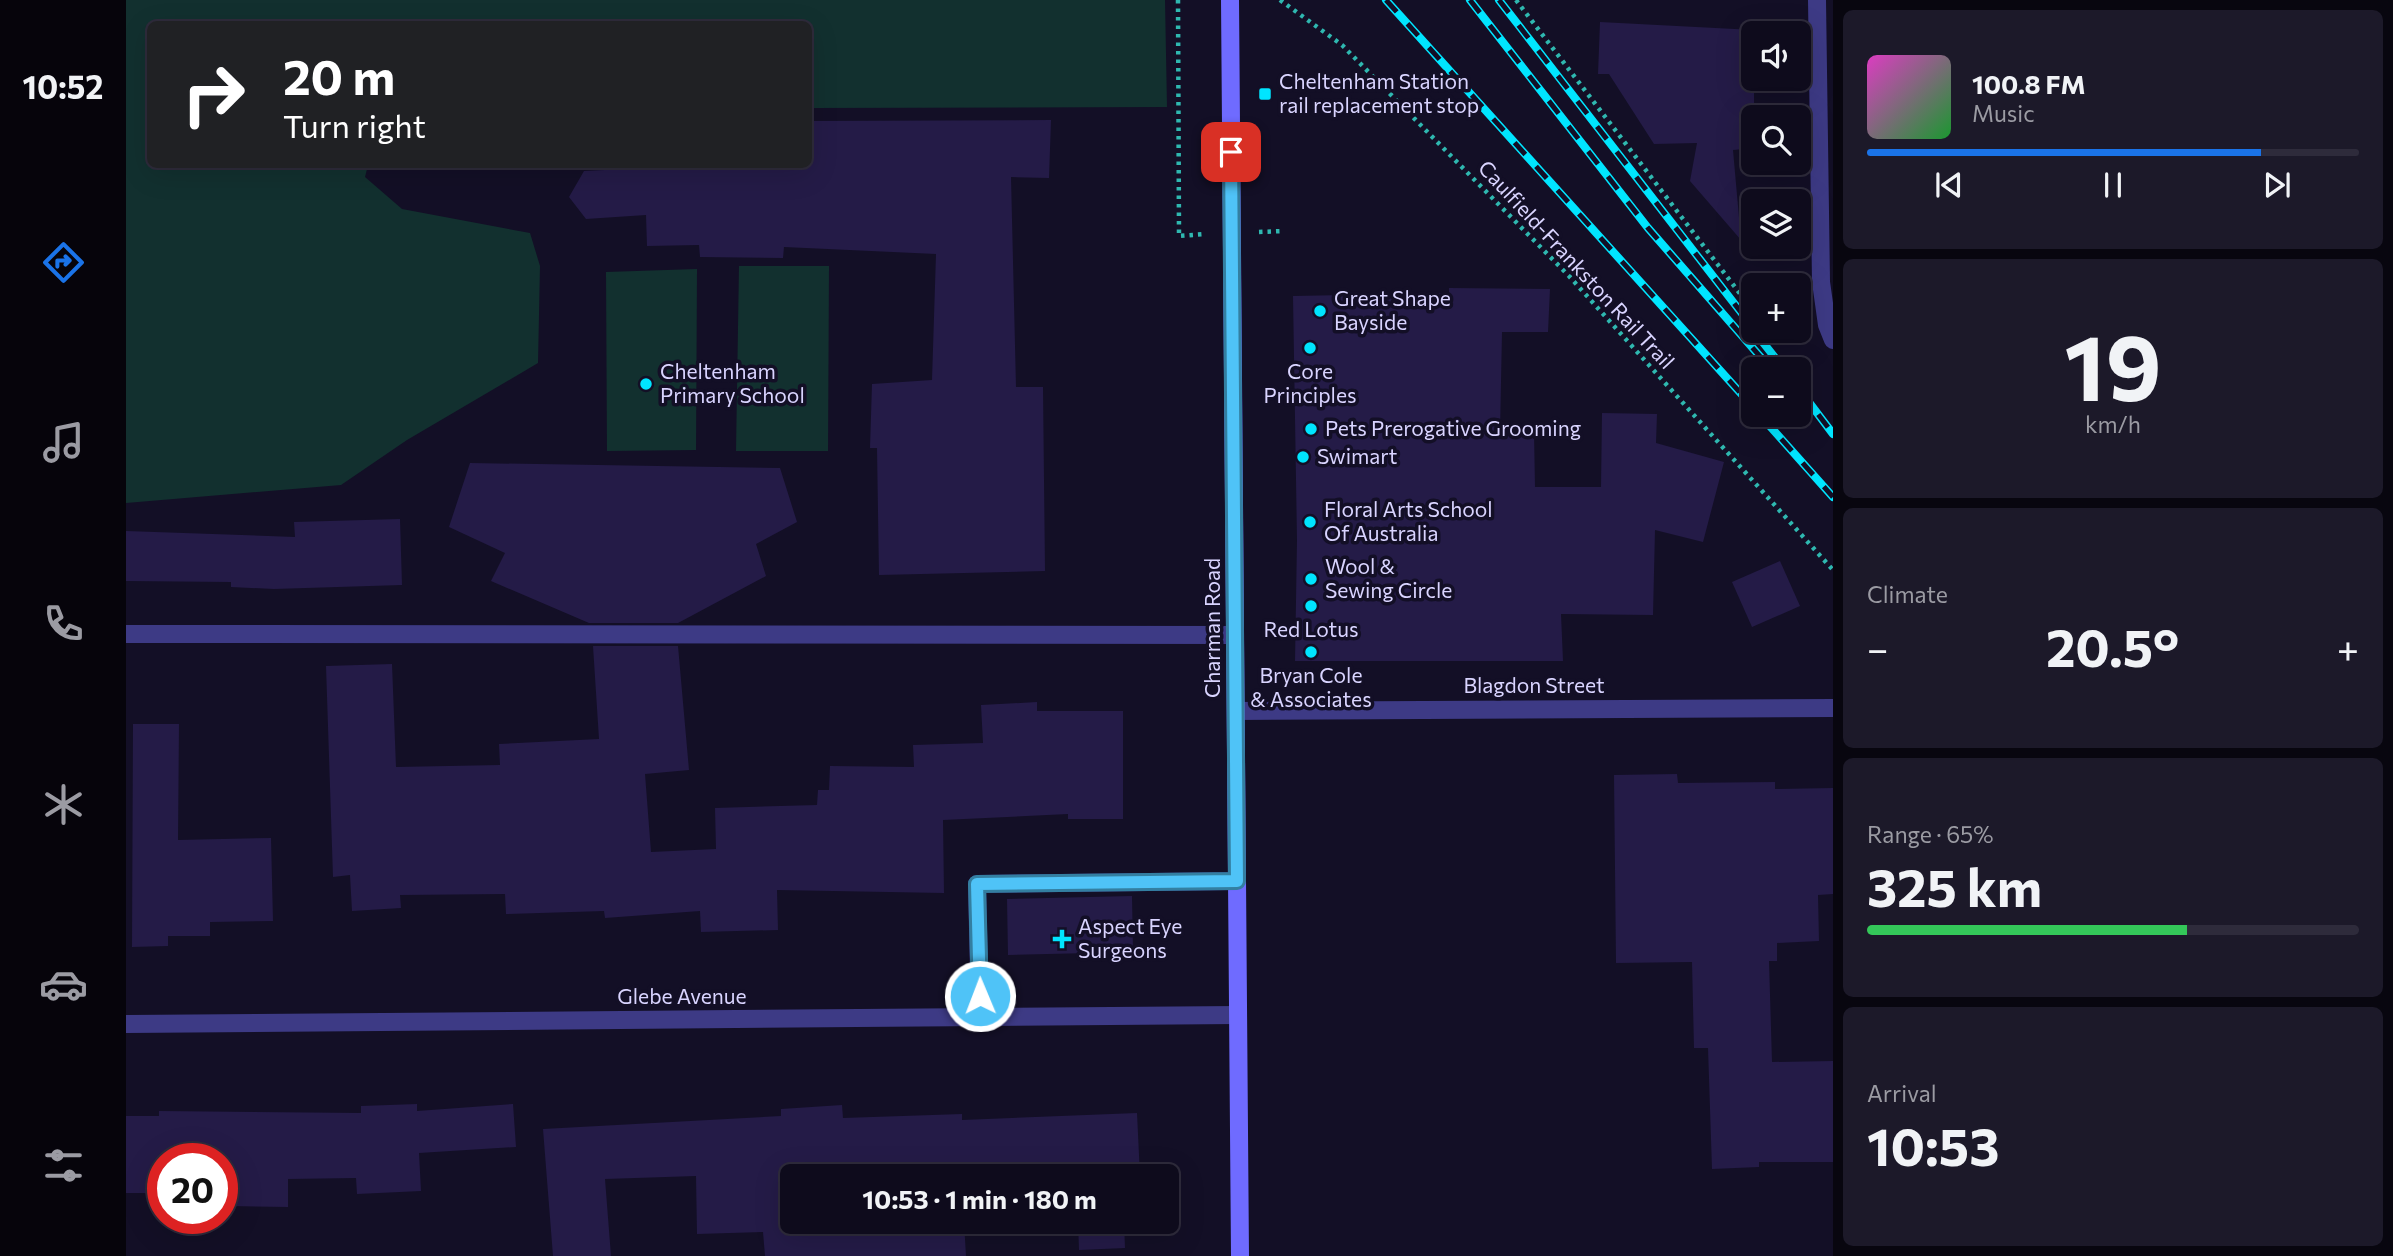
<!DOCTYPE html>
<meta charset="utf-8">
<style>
:root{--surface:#0e0b1c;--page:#1c1929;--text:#f1f3f6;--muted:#9b9ba3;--line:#2e2b3b;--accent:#1a73e8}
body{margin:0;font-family:Commissioner,sans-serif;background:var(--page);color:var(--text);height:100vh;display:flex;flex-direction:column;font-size:26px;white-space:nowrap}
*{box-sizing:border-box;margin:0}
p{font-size:23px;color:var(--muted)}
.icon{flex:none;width:38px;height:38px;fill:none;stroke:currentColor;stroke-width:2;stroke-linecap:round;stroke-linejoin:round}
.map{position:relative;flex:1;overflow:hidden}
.panel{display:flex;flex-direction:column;gap:10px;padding:10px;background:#08060f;width:560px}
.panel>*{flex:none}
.banner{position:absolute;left:21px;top:21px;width:665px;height:147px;border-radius:10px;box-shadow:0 7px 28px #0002,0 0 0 2px var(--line);background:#202124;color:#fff;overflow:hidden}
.tools{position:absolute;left:1615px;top:21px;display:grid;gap:14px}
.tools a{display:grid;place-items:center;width:70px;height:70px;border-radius:10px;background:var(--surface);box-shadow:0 7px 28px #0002,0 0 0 2px var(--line);font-size:35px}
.speed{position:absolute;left:21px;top:1143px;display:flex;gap:14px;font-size:35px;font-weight:700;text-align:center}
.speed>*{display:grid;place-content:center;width:91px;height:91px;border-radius:50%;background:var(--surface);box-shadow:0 7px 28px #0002,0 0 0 2px var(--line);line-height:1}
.speed .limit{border:10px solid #d22;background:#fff;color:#111}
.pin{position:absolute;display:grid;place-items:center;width:60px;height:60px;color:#fff;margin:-30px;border-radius:14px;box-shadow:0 4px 10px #0006}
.me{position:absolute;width:77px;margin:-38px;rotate:359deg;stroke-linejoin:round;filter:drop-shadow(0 0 5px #0008)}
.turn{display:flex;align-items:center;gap:24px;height:147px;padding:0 21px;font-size:32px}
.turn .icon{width:91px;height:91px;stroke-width:2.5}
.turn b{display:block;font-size:49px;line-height:60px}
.big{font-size:52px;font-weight:700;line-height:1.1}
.panel .card{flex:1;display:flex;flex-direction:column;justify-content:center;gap:10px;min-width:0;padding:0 24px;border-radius:10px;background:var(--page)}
.panel .dial{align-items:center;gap:0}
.dial b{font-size:91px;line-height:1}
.song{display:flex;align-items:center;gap:21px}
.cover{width:84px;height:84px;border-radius:10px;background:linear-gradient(135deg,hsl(310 70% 55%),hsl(130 70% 35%))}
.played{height:7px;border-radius:4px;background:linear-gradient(90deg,var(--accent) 80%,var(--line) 80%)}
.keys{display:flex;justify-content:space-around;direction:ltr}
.heat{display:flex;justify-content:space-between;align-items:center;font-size:38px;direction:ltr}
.charge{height:10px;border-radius:5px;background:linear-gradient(90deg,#34c759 65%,var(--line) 0)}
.trip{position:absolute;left:654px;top:1164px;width:399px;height:70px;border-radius:10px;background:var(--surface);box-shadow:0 7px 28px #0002,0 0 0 2px var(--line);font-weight:700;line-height:70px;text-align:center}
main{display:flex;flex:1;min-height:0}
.tab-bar{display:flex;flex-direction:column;width:126px;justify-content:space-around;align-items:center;background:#06040b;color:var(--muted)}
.tab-bar .icon{width:49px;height:49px}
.tab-bar .current{color:var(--accent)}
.tab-bar b{font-size:32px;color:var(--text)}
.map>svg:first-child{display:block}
</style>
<main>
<nav class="tab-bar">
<b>10:52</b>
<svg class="icon current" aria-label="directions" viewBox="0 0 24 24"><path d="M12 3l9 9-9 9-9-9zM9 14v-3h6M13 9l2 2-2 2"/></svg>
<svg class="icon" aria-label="music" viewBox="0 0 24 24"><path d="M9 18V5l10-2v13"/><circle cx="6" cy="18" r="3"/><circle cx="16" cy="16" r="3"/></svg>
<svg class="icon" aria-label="phone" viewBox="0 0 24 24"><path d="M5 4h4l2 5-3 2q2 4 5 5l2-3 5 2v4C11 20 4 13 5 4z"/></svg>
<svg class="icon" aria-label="climate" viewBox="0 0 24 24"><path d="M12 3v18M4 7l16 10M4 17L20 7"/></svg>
<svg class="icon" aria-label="car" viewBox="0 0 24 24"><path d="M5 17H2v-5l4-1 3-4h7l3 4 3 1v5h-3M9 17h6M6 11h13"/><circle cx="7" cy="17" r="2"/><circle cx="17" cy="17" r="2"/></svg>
<svg class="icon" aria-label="filters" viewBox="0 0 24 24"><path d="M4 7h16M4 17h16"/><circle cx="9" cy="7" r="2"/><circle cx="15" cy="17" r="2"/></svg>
</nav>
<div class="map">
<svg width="1707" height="1256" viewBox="0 0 1707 1256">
<rect width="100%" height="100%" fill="#130f26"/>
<g fill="#12302f">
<path d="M 0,0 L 1039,0 L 1041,107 L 683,108 L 682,24 L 24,24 L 24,164 L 242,165 L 239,177 L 276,209 L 404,233 L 414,266 L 412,363 L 281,440 L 215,485 L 0,503 Z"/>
<path d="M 613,266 L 703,266 L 702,451 L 610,451 Z"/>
<path d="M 571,269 L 570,450 L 481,451 L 480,272 Z"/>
</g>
<g fill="#241b47">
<path d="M 1474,22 L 1628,30 L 1628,148 L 1607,150 L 1615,240 L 1564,181 L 1571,143 L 1528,144 L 1483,74 L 1472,74 Z"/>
<path d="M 925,120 L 923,178 L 885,177 L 890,387 L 917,387 L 919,571 L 753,575 L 751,448 L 744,448 L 746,384 L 806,380 L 810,254 L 658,247 L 657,258 L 574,257 L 573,245 L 521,246 L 520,215 L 460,219 L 443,197 L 458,171 L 519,168 L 518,164 L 682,164 L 682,121 Z"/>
<path d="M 1323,288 L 1424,289 L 1422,332 L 1376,332 L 1374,432 L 1408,432 L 1409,487 L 1475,487 L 1476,413 L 1531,414 L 1530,443 L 1598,462 L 1577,542 L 1529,530 L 1527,615 L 1435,614 L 1437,661 L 1169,661 L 1171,540 L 1167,296 L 1323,293 Z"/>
<path d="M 344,463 L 654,468 L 671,522 L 630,544 L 640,576 L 552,623 L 463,623 L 365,581 L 379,553 L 323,527 Z"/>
<path d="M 274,519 L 276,585 L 148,589 L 105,587 L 105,582 L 0,581 L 0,531 L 169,537 L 168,522 Z"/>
<path d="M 1654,561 L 1674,606 L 1626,627 L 1606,582 Z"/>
<path d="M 467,646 L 552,646 L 563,770 L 519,774 L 525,852 L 590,849 L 589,808 L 691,805 L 692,790 L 703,790 L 704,766 L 788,767 L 787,745 L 857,743 L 855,705 L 911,702 L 911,711 L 997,711 L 997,819 L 942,819 L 942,814 L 817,820 L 818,893 L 651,890 L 652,930 L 575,932 L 574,911 L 479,918 L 478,911 L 380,914 L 379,894 L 274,895 L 275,908 L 226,911 L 224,875 L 207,877 L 200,666 L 266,664 L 270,767 L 374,765 L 373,744 L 473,739 Z"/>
<path d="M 7,724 L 53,724 L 52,840 L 145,838 L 147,921 L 84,922 L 84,936 L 42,936 L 42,946 L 6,947 Z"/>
<path d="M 1551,774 L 1552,783 L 1649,782 L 1649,789 L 1707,788 L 1707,894 L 1692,895 L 1693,941 L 1651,943 L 1651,961 L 1643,961 L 1646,1062 L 1707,1061 L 1707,1162 L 1633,1162 L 1633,1167 L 1586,1169 L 1582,1048 L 1568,1048 L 1566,962 L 1490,963 L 1488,775 Z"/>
<path d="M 1006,896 L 1007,952 L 882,955 L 881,899 Z"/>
<path d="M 291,1104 L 291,1111 L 387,1104 L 390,1147 L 293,1153 L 295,1191 L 231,1194 L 230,1178 L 162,1179 L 162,1207 L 104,1206 L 104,1193 L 96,1193 L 96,1158 L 37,1158 L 37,1193 L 0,1193 L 0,1116 L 33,1116 L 33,1111 L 235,1113 L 235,1106 Z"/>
<path d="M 716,1105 L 717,1118 L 836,1114 L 836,1120 L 1011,1113 L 1014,1176 L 667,1176 L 667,1222 L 838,1222 L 840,1256 L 639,1256 L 637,1232 L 571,1234 L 570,1176 L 479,1179 L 485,1256 L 427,1256 L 417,1129 L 655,1116 L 655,1109 Z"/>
<path d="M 952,1222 L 998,1222 L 999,1248 L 953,1250 Z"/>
</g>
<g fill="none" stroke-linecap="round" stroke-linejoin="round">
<g stroke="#2fb8b0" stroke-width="4.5" stroke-dasharray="3.5 5" stroke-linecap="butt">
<path d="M 1052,0 L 1053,236 L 1079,234"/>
<path d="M 1154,0 L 1216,45 L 1443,276 L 1707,570"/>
<path d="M 1390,0 L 1628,312"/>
<path d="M 1133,232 L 1158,231"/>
<path d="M 1642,331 L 1647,338 L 1673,332"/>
</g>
<g stroke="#3d3a85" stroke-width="18">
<path d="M 0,634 L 1109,635"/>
<path d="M 854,1018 L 851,884 L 1111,881"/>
</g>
<g stroke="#3d3a85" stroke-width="18">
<path d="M 1691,0 L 1695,282 L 1701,325 L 1707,340"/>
<path d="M 1110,711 L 1707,708"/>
<path d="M 0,1024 L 1112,1015"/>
</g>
<path stroke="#6f6bff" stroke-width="18" d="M 1104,0 L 1114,1256"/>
<defs>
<g id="rail">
<path d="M 1260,0 L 1628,408"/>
<path d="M 1344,0 L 1522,228 L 1645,369"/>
<path d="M 1373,0 L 1628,329"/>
<path d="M 1628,331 L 1658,369"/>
<path d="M 1673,389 L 1707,434"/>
<path d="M 1634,415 L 1707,497"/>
</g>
</defs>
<use href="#rail" stroke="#00e5ff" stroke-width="8"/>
<use href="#rail" stroke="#130f26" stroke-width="5" stroke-dasharray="16" stroke-linecap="butt"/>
</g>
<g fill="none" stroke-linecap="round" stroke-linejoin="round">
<defs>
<path id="route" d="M 854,996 L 851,884 L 1111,881 L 1105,152"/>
</defs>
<use href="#route" stroke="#337fa1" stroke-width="18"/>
<use href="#route" stroke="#4fc3f7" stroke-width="12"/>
</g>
<g fill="#00e5ff" stroke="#130f26" stroke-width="2.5">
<rect x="1132" y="87" width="14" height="14" rx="3.5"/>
<circle cx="1194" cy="311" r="7"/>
<circle cx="1184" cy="348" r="7"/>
<circle cx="520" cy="384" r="7"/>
<circle cx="1185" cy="429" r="7"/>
<circle cx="1177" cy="457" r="7"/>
<circle cx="1184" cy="522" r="7"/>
<circle cx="1185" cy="579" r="7"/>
<circle cx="1185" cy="606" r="7"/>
<circle cx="1185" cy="652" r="7"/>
<path d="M932.5 928.5h7v7h7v7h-7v7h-7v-7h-7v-7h7z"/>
</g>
<g text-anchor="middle" stroke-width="7" stroke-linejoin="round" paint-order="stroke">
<g font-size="21" fill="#d9d4ff" stroke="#130f26" text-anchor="start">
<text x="1153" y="89">Cheltenham Station<tspan x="1153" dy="24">rail replacement stop</tspan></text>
<text x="1208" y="306">Great Shape<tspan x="1208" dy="24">Bayside</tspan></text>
<text x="534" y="379">Cheltenham<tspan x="534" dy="24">Primary School</tspan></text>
<text x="1184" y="379" text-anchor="middle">Core<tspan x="1184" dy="24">Principles</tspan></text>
<text x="1199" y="436">Pets Prerogative Grooming</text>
<text x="1191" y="464">Swimart</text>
<text x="1198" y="517">Floral Arts School<tspan x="1198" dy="24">Of Australia</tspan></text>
<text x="1199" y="574">Wool &amp;<tspan x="1199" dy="24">Sewing Circle</tspan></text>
<text x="1185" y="637" text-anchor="middle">Red Lotus</text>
<text x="1185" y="683" text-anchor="middle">Bryan Cole<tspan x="1185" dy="24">&amp; Associates</tspan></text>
<text x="952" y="934">Aspect Eye<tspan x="952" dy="24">Surgeons</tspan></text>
</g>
<g font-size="21" fill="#d9d4ff" stroke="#130f26">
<text transform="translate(1450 265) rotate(47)" y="7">Caulfield-Frankston Rail Trail</text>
<text transform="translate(1087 628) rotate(-90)" y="7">Charman Road</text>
<text x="1408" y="693">Blagdon Street</text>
<text x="556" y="1004">Glebe Avenue</text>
</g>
</g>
</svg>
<div class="tools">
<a><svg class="icon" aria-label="sound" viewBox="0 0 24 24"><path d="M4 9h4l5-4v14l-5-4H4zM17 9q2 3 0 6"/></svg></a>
<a><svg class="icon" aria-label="search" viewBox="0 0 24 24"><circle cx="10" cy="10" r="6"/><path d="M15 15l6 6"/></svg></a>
<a><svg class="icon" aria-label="layers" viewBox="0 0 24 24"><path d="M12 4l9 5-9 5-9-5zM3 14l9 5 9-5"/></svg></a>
<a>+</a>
<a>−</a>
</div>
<div class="speed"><div class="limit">20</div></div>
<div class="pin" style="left:1105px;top:152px;background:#d93025"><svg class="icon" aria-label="arrive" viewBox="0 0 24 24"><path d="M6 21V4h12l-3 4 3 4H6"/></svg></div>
<svg class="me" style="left:854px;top:996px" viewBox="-20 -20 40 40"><circle r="17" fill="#4fc3f7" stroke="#fff" stroke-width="3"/><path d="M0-11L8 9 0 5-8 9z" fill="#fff"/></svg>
<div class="trip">10:53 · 1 min · 180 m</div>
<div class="banner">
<div class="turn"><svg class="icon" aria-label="right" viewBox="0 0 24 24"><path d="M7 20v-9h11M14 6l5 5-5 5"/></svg><div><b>20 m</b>Turn right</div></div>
</div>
</div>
<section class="panel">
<div class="card">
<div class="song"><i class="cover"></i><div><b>100.8 FM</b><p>Music</p></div></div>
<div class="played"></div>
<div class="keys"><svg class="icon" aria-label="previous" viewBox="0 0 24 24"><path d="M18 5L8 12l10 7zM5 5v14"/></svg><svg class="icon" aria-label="pause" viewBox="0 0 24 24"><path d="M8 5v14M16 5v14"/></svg><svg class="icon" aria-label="next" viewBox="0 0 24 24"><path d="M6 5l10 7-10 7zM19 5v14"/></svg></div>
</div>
<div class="card dial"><b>19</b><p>km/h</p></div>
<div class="card"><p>Climate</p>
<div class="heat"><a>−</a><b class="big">20.5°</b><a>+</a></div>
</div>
<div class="card"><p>Range · 65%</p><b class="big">325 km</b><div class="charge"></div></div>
<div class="card"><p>Arrival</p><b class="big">10:53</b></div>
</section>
</main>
